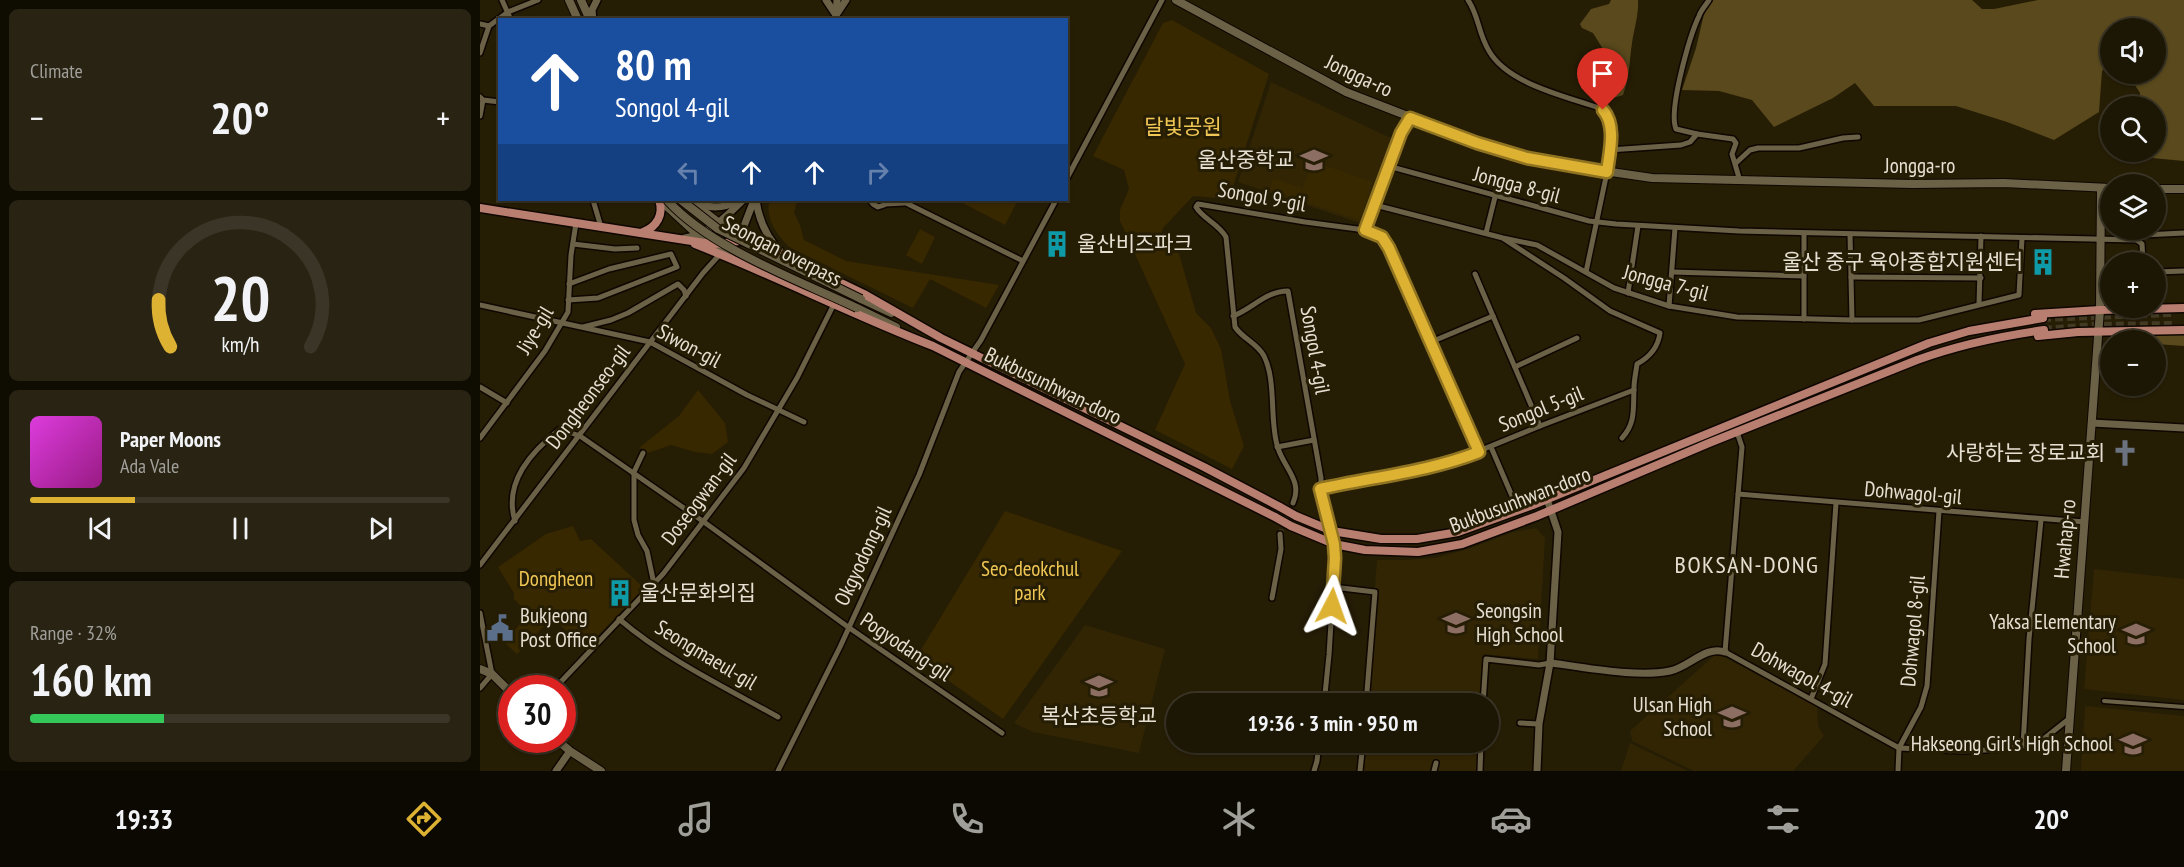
<!DOCTYPE html>
<meta charset="utf-8">
<style>
:root{--surface:#1c1604;--page:#292313;--text:#f1f3f6;--muted:#a09f9a;--line:#3a3526;--accent:#ddb233}
body{margin:0;font-family:"PT Sans Narrow","Noto Sans KR",sans-serif;background:var(--page);color:var(--text);height:100vh;display:flex;flex-direction:column;font-size:22px;white-space:nowrap}
*{box-sizing:border-box;margin:0}
p{font-size:20px;color:var(--muted)}
.icon{flex:none;width:33px;height:33px;fill:none;stroke:currentColor;stroke-width:2;stroke-linecap:round;stroke-linejoin:round}
.map{position:relative;flex:1;overflow:hidden}
.side{display:flex;flex-direction:column;gap:9px;padding:9px;background:#0f0c02;width:480px}
.side>*{flex:none}
.top-card{position:absolute;left:18px;top:18px;width:570px;height:183px;border-radius:0px;box-shadow:0 2px 4px #0004,0 0 0 2px var(--line);background:#1a4fa0;color:#fff;overflow:hidden}
.buttons{position:absolute;left:1620px;top:18px;display:grid;gap:12px}
.buttons a{display:grid;place-items:center;width:66px;height:66px;border-radius:50%;background:var(--surface);box-shadow:0 2px 4px #0004,0 0 0 2px var(--line);font-size:30px}
.speed{position:absolute;left:18px;top:675px;display:flex;gap:12px;font-size:30px;font-weight:700;text-align:center}
.speed>*{display:grid;place-content:center;width:78px;height:78px;border-radius:50%;background:var(--surface);box-shadow:0 2px 4px #0004,0 0 0 2px var(--line);line-height:1}
.speed .limit{border:9px solid #d22;background:#fff;color:#111}
.pin{position:absolute;display:grid;place-items:center;width:51px;height:51px;color:#fff;margin:-62px -26px;border-radius:50% 50% 50% 0;rotate:-45deg;box-shadow:0 0 6px #0007}
.pin .icon{rotate:45deg}
.me{position:absolute;width:66px;margin:-33px;rotate:4deg;stroke-linejoin:round;filter:drop-shadow(0 0 4px #0008)}
.turn{display:flex;align-items:center;gap:21px;height:126px;padding:0 18px;font-size:27px}
.turn .icon{width:78px;height:78px;stroke-width:2.5}
.turn b{display:block;font-size:42px;line-height:51px}
.lanes{display:flex;align-items:center;height:57px;padding:0 18px;background:#0003;justify-content:center;gap:30px;direction:ltr}
.lanes .off{opacity:.35}
.big{font-size:45px;font-weight:700;line-height:1.1}
.side .widget{flex:1;display:flex;flex-direction:column;justify-content:center;gap:9px;min-width:0;padding:0 21px;border-radius:9px;background:var(--page)}
.side .dial{align-items:center;gap:0}
.dial svg{height:156px;overflow:visible;fill:none;stroke:var(--line);stroke-width:7;stroke-linecap:round;text-anchor:middle}
.dial text{fill:var(--text);stroke:none}
.song{display:flex;align-items:center;gap:18px}
.cover{width:72px;height:72px;border-radius:9px;background:linear-gradient(135deg,hsl(300 70% 55%),hsl(310 70% 35%))}
.played{height:6px;border-radius:3px;background:linear-gradient(90deg,var(--accent) 25%,var(--line) 25%)}
.keys{display:flex;justify-content:space-around;direction:ltr}
.heat{display:flex;justify-content:space-between;align-items:center;font-size:33px;direction:ltr}
.charge{height:9px;border-radius:4px;background:linear-gradient(90deg,#34c759 32%,var(--line) 0)}
.trip{position:absolute;left:686px;top:693px;width:333px;height:60px;border-radius:30px;background:var(--surface);box-shadow:0 2px 4px #0004,0 0 0 2px var(--line);font-weight:700;line-height:60px;text-align:center}
.tab-bar{display:flex;height:96px;justify-content:space-around;align-items:center;background:#0b0902;color:var(--muted)}
.tab-bar .icon{width:42px;height:42px}
.tab-bar .active{color:var(--accent)}
.tab-bar b{font-size:27px;color:var(--text)}
main{display:flex;flex:1;min-height:0}
.map>svg:first-child{display:block}
</style>
<main>
<section class="side">
<div class="widget"><p>Climate</p>
<div class="heat"><a>−</a><b class="big">20°</b><a>+</a></div>
</div>
<div class="widget dial"><svg viewBox="0 0 100 80">
<path d="M14 69A42 42 0 1 1 86 69"/>
<path d="M14 69A42 42 0 0 1 8 45" stroke="#ddb233"/>
<text x="50" y="56" font-size="32" font-weight="700">20</text>
<text x="50" y="72" font-size="11">km/h</text>
</svg></div>
<div class="widget">
<div class="song"><i class="cover"></i><div><b>Paper Moons</b><p>Ada Vale</p></div></div>
<div class="played"></div>
<div class="keys"><svg class="icon" aria-label="previous" viewBox="0 0 24 24"><path d="M18 5L8 12l10 7zM5 5v14"/></svg><svg class="icon" aria-label="pause" viewBox="0 0 24 24"><path d="M8 5v14M16 5v14"/></svg><svg class="icon" aria-label="next" viewBox="0 0 24 24"><path d="M6 5l10 7-10 7zM19 5v14"/></svg></div>
</div>
<div class="widget"><p>Range · 32%</p><b class="big">160 km</b><div class="charge"></div></div>
</section>
<div class="map">
<svg width="1704" height="771" viewBox="0 0 1704 771">
<rect width="100%" height="100%" fill="#261d05"/>
<g fill="#312504">
<path d="M 791,82 L 911,138 L 883,220 L 880,223 L 758,182 Z"/>
<path d="M 1056,528 L 1065,538 L 1058,659 L 1003,654 L 1002,703 L 886,704 L 897,560 L 926,560 L 955,558 L 988,549 L 1033,532 Z"/>
<path d="M 1614,569 L 1704,579 L 1704,700 L 1604,689 Z"/>
<path d="M 605,625 L 685,649 L 659,753 L 553,732 L 534,723 Z"/>
<path d="M 1237,653 L 1337,707 L 1338,726 L 1344,736 L 1313,771 L 1214,771 L 1152,741 L 1150,731 Z"/>
<path d="M 1605,706 L 1704,716 L 1704,771 L 1601,771 Z"/>
<path d="M 883,743 L 1000,743 L 1000,771 L 880,771 Z"/>
<path d="M 1150,743 L 1208,771 L 1141,771 Z"/>
</g>
<g fill="#372800">
<path d="M 692,20 L 789,74 L 749,199 L 713,196 L 683,228 L 680,237 L 697,247 L 716,313 L 731,328 L 741,349 L 750,401 L 764,446 L 752,469 L 675,430 L 705,364 L 640,221 L 640,210 L 649,189 L 644,170 L 613,156 L 683,23 Z"/>
<path d="M 832,161 L 893,182 L 880,220 L 790,190 L 793,178 L 822,188 L 820,197 Z"/>
<path d="M 290,200 L 317,201 L 314,213 L 320,225 L 324,240 L 366,261 L 519,285 L 506,308 L 450,279 L 433,308 L 309,247 C 297,234 284,218 290,200 Z"/>
<path d="M 477,200 L 538,200 L 525,225 Z"/>
<path d="M 440,229 L 455,237 L 442,264 L 426,255 Z"/>
<path d="M 218,390 L 245,423 L 248,442 L 232,454 L 215,452 L 191,445 L 165,454 L 160,447 L 199,416 Z"/>
<path d="M 525,511 L 642,551 L 523,719 L 436,658 Z"/>
<path d="M 93,526 L 100,541 L 111,539 L 164,588 L 105,649 L 77,622 L 65,625 L 37,654 L 24,642 L 49,614 L 34,599 L 34,593 L 18,567 L 66,534 Z"/>
</g>
<g fill="#59491c">
<path d="M 1131,0 L 1158,0 C 1159,14 1154,29 1152,43 C 1149,63 1150,75 1143,95 L 1133,98 L 1123,49 L 1113,33 L 1102,28 L 1100,24 L 1111,9 L 1129,4 Z"/>
<path d="M 1233,0 L 1492,0 L 1502,9 L 1514,9 L 1558,0 L 1704,0 L 1704,161 L 1672,158 L 1669,152 L 1676,152 L 1676,106 L 1660,106 L 1660,93 L 1648,74 L 1676,74 L 1676,28 L 1630,28 L 1630,62 L 1622,71 L 1619,112 L 1574,140 L 1527,122 L 1476,106 L 1394,106 L 1375,83 L 1353,98 L 1294,127 L 1272,100 L 1239,91 L 1202,90 L 1216,48 L 1224,14 Z"/>
<path d="M 1704,334 L 1704,346 L 1676,344 L 1676,340 L 1636,340 L 1642,336 Z"/>
</g>
<g fill="none" stroke-linecap="round" stroke-linejoin="round">
<path stroke="#433a24" stroke-width="5" stroke-dasharray="5 2.5" stroke-linecap="butt" d="M 800,534 L 813,503"/>
<g stroke="#433a24" stroke-width="8" stroke-dasharray="8 4" stroke-linecap="butt">
<path d="M 1563,318 L 1692,313"/>
<path d="M 1564,330 L 1613,326 L 1693,325"/>
</g>
<defs>
<path id="pedestrian" d="M 1624,701 L 1704,707"/>
<g id="minor">
<path d="M 22,0 L 31,20"/>
<path d="M 988,0 C 999,16 998,33 1009,51 C 1028,84 1085,96 1119,108 L 1126,113 L 1130,120 L 1127,172 L 1106,272"/>
<path d="M 1229,0 C 1226,5 1221,10 1219,16 C 1210,35 1188,110 1196,129 L 1217,134 L 1253,139 L 1256,143 L 1252,154 L 1260,181"/>
<path d="M 0,24 L 9,26"/>
<path d="M 9,26 L 28,12 L 58,0"/>
<path d="M 0,53 L 9,26"/>
<path d="M 0,97 L 3,100 L 20,102"/>
<path d="M 0,116 L 3,100"/>
<path d="M 1129,150 L 1201,145 L 1210,142 L 1217,134"/>
<path d="M 1256,163 L 1270,150 L 1278,148 L 1319,148 L 1363,138 L 1378,137"/>
<path d="M 908,166 L 1109,221 L 1136,224 L 1259,231 L 1657,240 L 1662,244 L 1663,262"/>
<path d="M 586,180 L 682,0"/>
<path d="M 113,200 L 121,227"/>
<path d="M 390,200 L 393,204 L 398,207 L 404,205 L 407,200"/>
<path d="M 420,200 L 543,261"/>
<path d="M 405,204 L 424,203"/>
<path d="M 895,205 L 1023,238 L 1057,245 L 1134,288 L 1189,306 L 1257,317 L 1372,320 L 1439,320 L 1539,295 L 1542,238"/>
<path d="M 885,230 L 921,133 L 930,118"/>
<path d="M 1006,233 L 1015,197"/>
<path d="M 1370,234 L 1372,320"/>
<path d="M 1024,239 L 1084,278 L 1130,311 L 1180,333 C 1178,348 1170,357 1157,364 C 1156,372 1154,380 1154,388 C 1153,408 1156,423 1142,438"/>
<path d="M 1657,240 L 1664,235 L 1704,233"/>
<path d="M 93,244 L 135,249 L 157,248"/>
<path d="M 1192,272 L 1324,276"/>
<path d="M 1676,272 L 1704,271"/>
<path d="M 995,274 L 1060,426"/>
<path d="M 1371,277 L 1501,278"/>
<path d="M 1148,293 L 1158,226"/>
<path d="M 88,300 L 118,298 L 197,267 L 191,254 L 129,269 L 89,284"/>
<path d="M 1499,304 L 1501,236"/>
<path d="M 0,305 L 170,342 L 267,395 L 324,422"/>
<path d="M 1189,306 L 1195,228"/>
<path d="M 753,316 C 772,309 786,291 808,291 L 841,478 C 840,505 853,530 855,558 L 849,655 L 844,704"/>
<path d="M 1324,319 L 1324,233"/>
<path d="M 103,327 L 131,320 L 148,313 L 198,284 L 204,290 L 206,296"/>
<path d="M 951,342 L 1013,316"/>
<path d="M 1035,367 L 1097,338"/>
<path d="M 0,387 L 27,403"/>
<path d="M 1257,432 L 1262,447 L 1245,652 L 1419,748 L 1483,751 L 1527,749 L 1561,741 L 1590,718"/>
<path d="M 0,438 L 65,351 L 88,312 L 91,255 L 96,223"/>
<path d="M 797,447 L 834,440"/>
<path d="M 1011,447 L 1038,510"/>
<path d="M 163,453 L 154,472 L 154,520 L 158,535 L 167,551 L 174,584"/>
<path d="M 840,489 L 972,462 L 1060,426 L 1154,390"/>
<path d="M 1258,494 L 1605,522"/>
<path d="M 813,503 C 823,481 804,468 798,448 C 789,423 797,382 784,356 C 777,343 763,339 755,327 L 746,237 C 739,224 723,219 716,207 L 718,204 L 825,222 L 885,230 L 902,237 L 918,267 L 999,452"/>
<path d="M 35,521 C 23,482 52,451 80,429 L 100,436 L 224,522 L 368,627 L 522,733"/>
<path d="M 0,565 L 223,273 L 241,253"/>
<path d="M 853,587 L 895,592 L 886,704"/>
<path d="M 792,598 L 801,549 L 800,534"/>
<path d="M 0,613 L 12,674 L 0,688"/>
<path d="M 139,619 C 186,659 244,687 298,717"/>
<path d="M 75,688 L 183,574 L 264,468 L 317,378 L 354,304"/>
<path d="M 1331,699 L 1345,664 L 1356,503"/>
<path d="M 1003,704 L 1006,659 L 1059,665 L 1070,663"/>
<path d="M 1040,723 L 1059,724"/>
<path d="M 1543,746 L 1549,639 L 1561,520"/>
<path d="M 298,771 L 360,647 L 439,475 L 479,372 L 501,340 L 576,200"/>
<path d="M 834,771 L 837,761 L 839,742"/>
<path d="M 880,771 L 883,742"/>
<path d="M 954,771 L 956,763"/>
<path d="M 1000,771 L 1001,742"/>
<path d="M 1418,771 L 1419,748 L 1441,707 L 1447,686 L 1459,511"/>
</g>
<g id="tertiary">
<path d="M 346,0 L 356,15 L 366,0"/>
<path d="M 356,15 L 357,0"/>
<path d="M 113,20 L 112,10 L 117,0"/>
<path d="M 276,200 C 279,221 287,239 303,254"/>
<path d="M 214,201 C 229,210 245,208 260,200"/>
<path d="M 205,238 C 230,233 246,217 263,200"/>
<path d="M 259,239 L 274,200"/>
<path d="M 1612,423 L 1704,428"/>
<path d="M 1070,663 C 1105,667 1156,678 1190,671 C 1209,667 1226,645 1245,652"/>
<path d="M 76,771 L 90,751"/>
<path d="M 1057,771 L 1059,724 L 1070,663 L 1078,532 L 1067,499"/>
</g>
<g id="secondary">
<path d="M 89,0 L 98,20"/>
<path d="M 101,0 L 110,20"/>
<path d="M 696,0 L 866,92 L 997,143 L 1070,163 L 1172,178 L 1433,184 L 1524,183 L 1630,188"/>
<path d="M 1676,189 L 1704,189"/>
<path d="M 180,200 L 218,235 L 251,256"/>
<path d="M 209,200 L 239,223 L 273,241"/>
<path d="M 381,299 L 411,313"/>
<path d="M 377,308 L 416,327"/>
<path d="M 0,669 L 12,674 L 32,694"/>
<path d="M 77,740 L 90,751 L 121,771"/>
<path d="M 1586,771 L 1620,310 L 1621,188"/>
</g>
<g id="primary">
<path d="M 0,208 L 231,244 C 246,245 259,238 274,241 L 384,294 L 461,338 L 724,467 L 800,507"/>
<path d="M 163,232 C 177,227 184,214 179,200"/>
<path d="M 215,244 C 296,276 373,315 453,346 L 795,517"/>
<path d="M 1555,314 L 1620,310 L 1704,308"/>
<path d="M 1558,336 L 1598,332 L 1704,330"/>
<path d="M 816,516 L 852,531 L 901,539 L 937,539 L 978,532 L 1053,505 L 1449,343 L 1489,331 L 1563,318"/>
<path d="M 811,526 L 854,544 L 885,550 L 938,552 L 982,544 L 1057,516 L 1229,443 L 1437,360 C 1478,345 1521,336 1564,330"/>
</g>
</defs>
<use href="#pedestrian" stroke="#0f0700" stroke-width="7"/>
<use href="#minor" stroke="#0f0700" stroke-width="8"/>
<use href="#tertiary" stroke="#0f0700" stroke-width="10"/>
<use href="#secondary" stroke="#0f0700" stroke-width="10"/>
<use href="#primary" stroke="#0f0700" stroke-width="11"/>
<use href="#pedestrian" stroke="#6b6147" stroke-width="4"/>
<use href="#minor" stroke="#6b6147" stroke-width="5"/>
<use href="#tertiary" stroke="#6b6147" stroke-width="7"/>
<use href="#secondary" stroke="#6b6147" stroke-width="8"/>
<use href="#primary" stroke="#b87f71" stroke-width="8"/>
<defs>
<g id="secondary-bridge">
<path d="M 187,200 C 230,248 318,280 377,308"/>
<path d="M 201,200 L 238,229 L 381,299"/>
</g>
<g id="primary-bridge">
<path d="M 800,507 L 816,516"/>
<path d="M 795,517 L 811,526"/>
</g>
</defs>
<use href="#secondary-bridge" stroke="#0f0700" stroke-width="10" stroke-linecap="butt"/>
<use href="#primary-bridge" stroke="#0f0700" stroke-width="11" stroke-linecap="butt"/>
<use href="#secondary-bridge" stroke="#6b6147" stroke-width="8"/>
<use href="#primary-bridge" stroke="#b87f71" stroke-width="8"/>
</g>
<g fill="none" stroke-linecap="round" stroke-linejoin="round">
<defs>
<path id="route" d="M 852,606 L 855,558 L 854,544 L 840,489 C 893,477 948,472 999,452 L 909,248 L 902,237 L 885,230 L 921,133 L 930,118 L 997,143 L 1047,158 L 1127,172 C 1129,154 1137,126 1123,110"/>
</defs>
<use href="#route" stroke="#907421" stroke-width="15"/>
<use href="#route" stroke="#ddb233" stroke-width="10"/>
</g>
<defs>
<symbol id="school-bare" viewBox="-9 -9 18 18"><path d="M0-5L7-2L0 1L-7-2ZM-4 1L0 2.5L4 1V4Q0 6-4 4Z" fill="#8d6e63" stroke="#261d05" stroke-width="2.5" paint-order="stroke"/></symbol>
<symbol id="building-bare" viewBox="-9 -9 18 18"><path d="M-4-6H4V6H1V3H-1V6H-4ZM-2.5-4.3h1.7v1.8h-1.7ZM.8-4.3h1.7v1.8H.8ZM-2.5-1h1.7V.8h-1.7ZM.8-1h1.7V.8H.8Z" fill="#0f9aa8" stroke="#261d05" stroke-width="2.5" paint-order="stroke"/></symbol>
<symbol id="church-bare" viewBox="-9 -9 18 18"><path d="M-1.2-6h2.4v3.5h3.3v2.4h-3.3V6h-2.4V-.1h-3.3v-2.4h3.3Z" fill="#6b7280" stroke="#261d05" stroke-width="2.5" paint-order="stroke"/></symbol>
<symbol id="civic-bare" viewBox="-9 -9 18 18"><path d="M-.6-6.5H3V-4.5H.6V-3L4-1V1h2V6H-6V1h2V-1L-.6-3ZM-1.2 2.5V6h2.4V2.5Z" fill="#5c6f8a" stroke="#261d05" stroke-width="2.5" paint-order="stroke"/></symbol>
</defs>
<g fill-rule="evenodd">
<use href="#school-bare" x="815" y="141" width="38" height="38"/>
<use href="#building-bare" x="558" y="225" width="38" height="38"/>
<use href="#building-bare" x="1544" y="243" width="38" height="38"/>
<use href="#church-bare" x="1626" y="434" width="38" height="38"/>
<use href="#building-bare" x="121" y="574" width="38" height="38"/>
<use href="#school-bare" x="957" y="604" width="38" height="38"/>
<use href="#civic-bare" x="1" y="609" width="38" height="38"/>
<use href="#school-bare" x="1637" y="615" width="38" height="38"/>
<use href="#school-bare" x="600" y="667" width="38" height="38"/>
<use href="#school-bare" x="1233" y="698" width="38" height="38"/>
<use href="#school-bare" x="1634" y="725" width="38" height="38"/>
</g>
<g text-anchor="middle" stroke-width="6" stroke-linejoin="round" paint-order="stroke">
<g font-size="21" fill="#e6e0d2" stroke="#261d05">
<text transform="translate(879 76) rotate(25)" y="7">Jongga-ro</text>
<text x="1440" y="173">Jongga-ro</text>
<text transform="translate(1037 185) rotate(15)" y="7">Jongga 8-gil</text>
<text transform="translate(782 197) rotate(10)" y="7">Songol 9-gil</text>
<text transform="translate(302 251) rotate(27)" y="7">Seongan overpass</text>
<text transform="translate(1186 283) rotate(15)" y="7">Jongga 7-gil</text>
<text transform="translate(55 330) rotate(-59)" y="7">Jiye-gil</text>
<text transform="translate(209 346) rotate(28)" y="7">Siwon-gil</text>
<text transform="translate(835 350) rotate(80)" y="7">Songol 4-gil</text>
<text transform="translate(573 386) rotate(26)" y="7">Bukbusunhwan-doro</text>
<text transform="translate(108 397) rotate(-53)" y="7">Dongheonseo-gil</text>
<text transform="translate(1061 409) rotate(-22)" y="7">Songol 5-gil</text>
<text transform="translate(1433 493) rotate(5)" y="7">Dohwagol-gil</text>
<text transform="translate(219 499) rotate(-53)" y="7">Doseogwan-gil</text>
<text transform="translate(1040 500) rotate(-21)" y="7">Bukbusunhwan-doro</text>
<text transform="translate(1585 539) rotate(-85)" y="7">Hwahap-ro</text>
<text transform="translate(383 556) rotate(-65)" y="7">Okgyodong-gil</text>
<text transform="translate(1433 631) rotate(-85)" y="7">Dohwagol 8-gil</text>
<text transform="translate(426 647) rotate(34)" y="7">Pogyodang-gil</text>
<text transform="translate(226 655) rotate(31)" y="7">Seongmaeul-gil</text>
<text transform="translate(1322 675) rotate(29)" y="7">Dohwagol 4-gil</text>
</g>
<g font-size="21" fill="#f0c754" stroke="#261d05">
<text x="703" y="134">달빛공원</text>
<text x="550" y="576">Seo-deokchul<tspan x="550" dy="24">park</tspan></text>
<text x="76" y="586">Dongheon</text>
</g>
<g font-size="21" fill="#e6e0d2" stroke="#261d05" text-anchor="end">
<text x="814" y="167">울산중학교</text>
<text x="597" y="251" text-anchor="start">울산비즈파크</text>
<text x="1543" y="269">울산 중구 육아종합지원센터</text>
<text x="1625" y="460">사랑하는 장로교회</text>
<text x="160" y="600" text-anchor="start">울산문화의집</text>
<text x="996" y="618" text-anchor="start">Seongsin<tspan x="996" dy="24">High School</tspan></text>
<text x="40" y="623" text-anchor="start">Bukjeong<tspan x="40" dy="24">Post Office</tspan></text>
<text x="1636" y="629">Yaksa Elementary<tspan x="1636" dy="24">School</tspan></text>
<text x="1232" y="712">Ulsan High<tspan x="1232" dy="24">School</tspan></text>
<text x="619" y="723" text-anchor="middle">복산초등학교</text>
<text x="1633" y="751">Hakseong Girl's High School</text>
</g>
<g font-size="24" letter-spacing="1.5" fill="#e6e0d2" stroke="#261d05">
<text x="1267" y="573">BOKSAN-DONG</text>
</g>
</g>
</svg>
<div class="buttons">
<a><svg class="icon" aria-label="sound" viewBox="0 0 24 24"><path d="M4 9h4l5-4v14l-5-4H4zM17 9q2 3 0 6"/></svg></a>
<a><svg class="icon" aria-label="search" viewBox="0 0 24 24"><circle cx="10" cy="10" r="6"/><path d="M15 15l6 6"/></svg></a>
<a><svg class="icon" aria-label="layers" viewBox="0 0 24 24"><path d="M12 4l9 5-9 5-9-5zM3 14l9 5 9-5"/></svg></a>
<a>+</a>
<a>−</a>
</div>
<div class="speed"><div class="limit">30</div></div>
<div class="pin" style="left:1123px;top:110px;background:#d93025"><svg class="icon" aria-label="arrive" viewBox="0 0 24 24"><path d="M6 21V4h12l-3 4 3 4H6"/></svg></div>
<svg class="me" style="left:852px;top:606px" viewBox="-20 -20 40 40"><path d="M0-17L14 15 0 8-14 15z" fill="#ddb233" stroke="#fff" stroke-width="4"/></svg>
<div class="trip">19:36 · 3 min · 950 m</div>
<div class="top-card">
<div class="turn"><svg class="icon" aria-label="ahead" viewBox="0 0 24 24"><path d="M12 20V5M6 11l6-6 6 6"/></svg><div><b>80 m</b>Songol 4-gil</div></div>
<div class="lanes"><svg class="icon off" aria-label="left" viewBox="0 0 24 24"><path d="M17 20v-9H6M10 6l-5 5 5 5"/></svg><svg class="icon" aria-label="ahead" viewBox="0 0 24 24"><path d="M12 20V5M6 11l6-6 6 6"/></svg><svg class="icon" aria-label="ahead" viewBox="0 0 24 24"><path d="M12 20V5M6 11l6-6 6 6"/></svg><svg class="icon off" aria-label="right" viewBox="0 0 24 24"><path d="M7 20v-9h11M14 6l5 5-5 5"/></svg></div>
</div>
</div>
</main>
<nav class="tab-bar">
<b>19:33</b>
<svg class="icon active" aria-label="directions" viewBox="0 0 24 24"><path d="M12 3l9 9-9 9-9-9zM9 14v-3h6M13 9l2 2-2 2"/></svg>
<svg class="icon" aria-label="music" viewBox="0 0 24 24"><path d="M9 18V5l10-2v13"/><circle cx="6" cy="18" r="3"/><circle cx="16" cy="16" r="3"/></svg>
<svg class="icon" aria-label="phone" viewBox="0 0 24 24"><path d="M5 4h4l2 5-3 2q2 4 5 5l2-3 5 2v4C11 20 4 13 5 4z"/></svg>
<svg class="icon" aria-label="climate" viewBox="0 0 24 24"><path d="M12 3v18M4 7l16 10M4 17L20 7"/></svg>
<svg class="icon" aria-label="car" viewBox="0 0 24 24"><path d="M5 17H2v-5l4-1 3-4h7l3 4 3 1v5h-3M9 17h6M6 11h13"/><circle cx="7" cy="17" r="2"/><circle cx="17" cy="17" r="2"/></svg>
<svg class="icon" aria-label="filters" viewBox="0 0 24 24"><path d="M4 7h16M4 17h16"/><circle cx="9" cy="7" r="2"/><circle cx="15" cy="17" r="2"/></svg>
<b>20°</b>
</nav>
